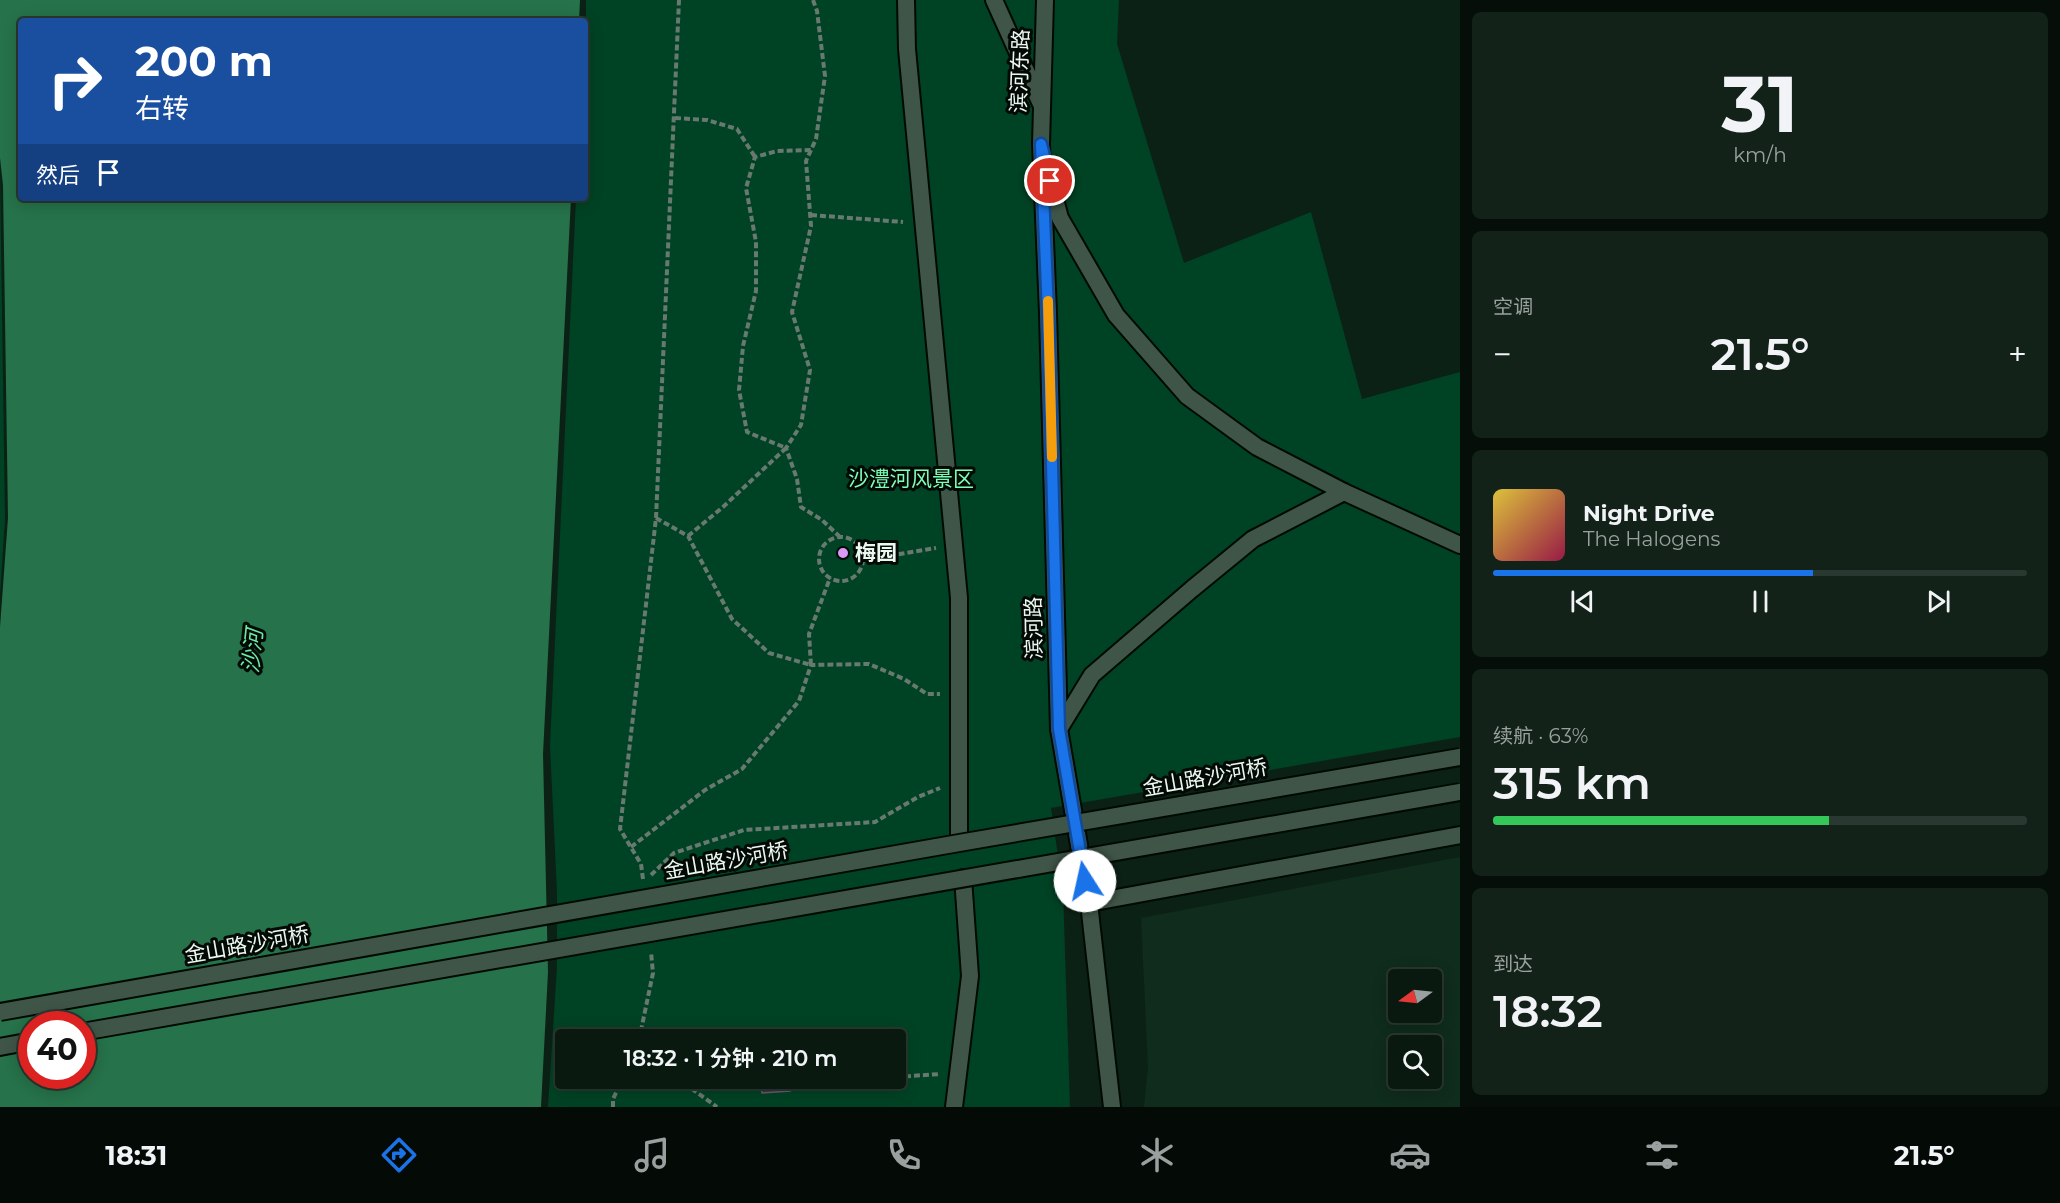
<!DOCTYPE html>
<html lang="zh">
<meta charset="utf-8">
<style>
:root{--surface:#091910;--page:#122219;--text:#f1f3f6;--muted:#99a09f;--line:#293830;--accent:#1a73e8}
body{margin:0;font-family:Montserrat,"Noto Sans SC",sans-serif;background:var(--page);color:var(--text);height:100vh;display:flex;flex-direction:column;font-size:22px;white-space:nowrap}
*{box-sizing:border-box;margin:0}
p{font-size:20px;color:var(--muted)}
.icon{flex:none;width:33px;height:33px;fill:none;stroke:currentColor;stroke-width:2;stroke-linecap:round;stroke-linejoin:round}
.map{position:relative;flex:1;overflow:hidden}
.side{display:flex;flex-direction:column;gap:12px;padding:12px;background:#050e09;width:600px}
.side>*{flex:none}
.banner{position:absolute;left:18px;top:18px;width:570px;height:183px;border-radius:6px;box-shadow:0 3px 15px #0003,0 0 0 2px var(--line);background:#1a4fa0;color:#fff;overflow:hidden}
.needle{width:39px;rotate:255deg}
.fabs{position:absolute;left:1388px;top:969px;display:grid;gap:12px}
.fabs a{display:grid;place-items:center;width:54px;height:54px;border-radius:6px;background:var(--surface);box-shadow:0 3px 15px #0003,0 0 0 2px var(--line);font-size:30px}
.speed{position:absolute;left:18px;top:1011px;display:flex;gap:12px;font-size:30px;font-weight:700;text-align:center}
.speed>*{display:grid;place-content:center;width:78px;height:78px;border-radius:50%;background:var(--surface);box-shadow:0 3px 15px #0003,0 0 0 2px var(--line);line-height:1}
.speed .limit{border:9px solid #d22;background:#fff;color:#111}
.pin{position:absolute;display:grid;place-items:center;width:51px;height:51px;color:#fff;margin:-26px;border:3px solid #fff;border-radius:50%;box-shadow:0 2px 6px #0007}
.me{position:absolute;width:66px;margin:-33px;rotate:350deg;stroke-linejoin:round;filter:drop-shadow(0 0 4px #0008)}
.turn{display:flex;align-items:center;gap:21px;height:126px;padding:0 18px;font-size:27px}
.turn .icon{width:78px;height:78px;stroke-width:2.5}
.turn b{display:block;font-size:42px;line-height:51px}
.then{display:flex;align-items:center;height:57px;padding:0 18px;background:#0003;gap:12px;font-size:22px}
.big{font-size:45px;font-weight:600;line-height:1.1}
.side .tile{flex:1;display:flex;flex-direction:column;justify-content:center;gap:9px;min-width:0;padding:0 21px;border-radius:9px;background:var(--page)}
.side .dial{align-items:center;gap:0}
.dial b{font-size:78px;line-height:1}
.song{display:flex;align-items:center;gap:18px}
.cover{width:72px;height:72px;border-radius:9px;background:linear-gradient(135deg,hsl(50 70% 55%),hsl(340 70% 35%))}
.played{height:6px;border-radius:3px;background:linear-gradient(90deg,var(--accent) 60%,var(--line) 60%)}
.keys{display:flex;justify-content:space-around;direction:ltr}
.heat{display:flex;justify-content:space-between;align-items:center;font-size:33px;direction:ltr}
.charge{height:9px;border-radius:4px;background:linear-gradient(90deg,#34c759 63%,var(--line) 0)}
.trip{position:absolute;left:555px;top:1029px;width:351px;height:60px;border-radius:6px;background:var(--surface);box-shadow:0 3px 15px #0003,0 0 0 2px var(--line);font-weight:600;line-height:60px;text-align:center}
.menu{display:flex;height:96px;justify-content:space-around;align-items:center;background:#040a06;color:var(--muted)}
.menu .icon{width:42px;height:42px}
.menu .current{color:var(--accent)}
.menu b{font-size:27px;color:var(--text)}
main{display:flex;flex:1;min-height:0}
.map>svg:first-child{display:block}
</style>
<main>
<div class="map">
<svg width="1460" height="1107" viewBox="0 0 1460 1107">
<rect width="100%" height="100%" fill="#0c2115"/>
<path fill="#0f2c1c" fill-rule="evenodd" d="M 1460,857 L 1460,1107 L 1144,1107 L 1148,1067 L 1141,918 ZM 1398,980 L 1431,980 L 1431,1012 L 1398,1012 ZM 1398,1046 L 1431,1046 L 1431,1078 L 1398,1078 Z"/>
<g fill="#004224" fill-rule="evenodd">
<path d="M 586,0 L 1119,0 L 1117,44 L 1184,263 L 1311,212 L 1362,399 L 1460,372 L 1460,737 L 1051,808 L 1063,890 L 1070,1107 L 548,1107 L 557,967 L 557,892 L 550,746 L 576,198 L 585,198 ZM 566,1040 L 896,1040 L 896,1078 L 566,1078 Z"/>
<path d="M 0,173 L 5,520 L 0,594 Z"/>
</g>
<path fill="#26724a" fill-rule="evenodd" d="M 0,0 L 580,0 L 579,21 L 21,21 L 21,198 L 571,198 L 543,754 L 548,972 L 541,1107 L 0,1107 L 0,627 L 8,518 L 3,185 L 0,158 ZM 32,1024 L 82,1024 L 82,1076 L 32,1076 Z"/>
<path fill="#3e3144" stroke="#685a6e" stroke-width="1.5" d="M 761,1078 L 789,1078 L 790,1091 L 762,1093 Z"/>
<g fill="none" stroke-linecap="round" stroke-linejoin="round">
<defs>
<g id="minor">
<path d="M 906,0 L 907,49 L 959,598 L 959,843"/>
<path d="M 994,0 L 1041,104"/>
<path d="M 954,1107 L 970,976 L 963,878"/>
</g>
<g id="tertiary">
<path d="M 1045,0 L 1041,144 L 1048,313 L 1059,729 L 1089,903 L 1112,1107"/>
<path d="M 1049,177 L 1060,218 L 1116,315 L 1187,396 L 1257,447 L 1344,492 L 1460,545"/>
<path d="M 1059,729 L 1092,675 L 1192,589 L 1253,539 L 1344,492"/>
<path d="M 1089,903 L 1460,835"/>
</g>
<path id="secondary" d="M 0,1047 L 32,1041"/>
</defs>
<use href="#minor" stroke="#000a03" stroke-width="20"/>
<use href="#tertiary" stroke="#000a03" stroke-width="20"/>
<use href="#secondary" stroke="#000a03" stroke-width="20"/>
<g stroke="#68796f" stroke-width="4" stroke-dasharray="6 3" stroke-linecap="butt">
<path d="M 813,0 L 817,11 L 825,76 L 816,139 L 806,161 L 811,226 L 792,312 L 810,370 L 801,425 L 786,448 L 797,479 L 801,507 L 822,520 L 840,537"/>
<path d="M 675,118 L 707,120 L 737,129 L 755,157"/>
<path d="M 811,215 L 903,222"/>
<path d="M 656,518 L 688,536 L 732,619 L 769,653 L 811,665 L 809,634 L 830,578"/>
<path d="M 688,536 L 723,507 L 786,448 L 747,432 L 739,390 L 743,346 L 756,291 L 756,242 L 746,188 L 755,157 L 777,151 L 812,150"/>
<circle cx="841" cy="559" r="22"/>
<path d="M 863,560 L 936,548"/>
<path d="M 631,847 L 705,790 L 742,769 L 799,701 L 811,665 L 869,664 L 904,679 L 927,694 L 940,694"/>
<path d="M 651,875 L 674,853 L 744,830 L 875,822 L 918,797 L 940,788"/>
<path d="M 643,879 L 641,864 L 620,829 L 656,518 L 679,0"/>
<path d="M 639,1040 L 653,973 L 651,952"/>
<path d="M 896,1077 L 940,1074"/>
<path d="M 677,1078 L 717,1107"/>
<path d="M 790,1085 L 881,1078"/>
<path d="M 613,1107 L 613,1099 L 623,1078"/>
</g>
<use href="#minor" stroke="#3f5547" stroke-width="16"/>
<use href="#tertiary" stroke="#3f5547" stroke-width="16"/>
<use href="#secondary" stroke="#3f5547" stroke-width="16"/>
<defs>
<g id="secondary-bridge">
<path d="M 0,1012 L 959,843 L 1460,757"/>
<path d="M 82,1032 L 1460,792"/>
</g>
</defs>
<use href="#secondary-bridge" stroke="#000a03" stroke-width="20" stroke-linecap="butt"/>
<use href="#secondary-bridge" stroke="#3f5547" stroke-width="16"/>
</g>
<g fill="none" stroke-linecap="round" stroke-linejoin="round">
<defs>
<path id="route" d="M 1050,181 L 1041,144 L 1048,313 L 1059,729 L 1085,881"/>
</defs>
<use href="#route" stroke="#114b97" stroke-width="15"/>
<use href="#route" stroke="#1a73e8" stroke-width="10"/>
<path stroke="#f59e0b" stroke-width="10" d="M 1048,301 L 1052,457"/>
</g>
<circle fill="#da9af6" stroke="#030905" stroke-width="2" cx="843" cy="553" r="6"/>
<g text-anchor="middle" stroke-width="6" stroke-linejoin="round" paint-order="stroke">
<g font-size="21" fill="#ebf8ef" stroke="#030905">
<text transform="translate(1020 71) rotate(-88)" y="7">滨河东路</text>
<text transform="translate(1034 628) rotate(-91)" y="7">滨河路</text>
<text transform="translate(1205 778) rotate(-10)" y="7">金山路沙河桥</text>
<text transform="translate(726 861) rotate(-10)" y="7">金山路沙河桥</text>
<text transform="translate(247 945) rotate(-10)" y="7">金山路沙河桥</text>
</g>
<g font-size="21" fill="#7efeb5" stroke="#030905">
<text x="911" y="486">沙澧河风景区</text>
</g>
<g font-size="21" font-weight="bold" fill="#ebf8ef" stroke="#030905" text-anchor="start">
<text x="855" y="560">梅园</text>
</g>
<g font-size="22" font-style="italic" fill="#6aeba4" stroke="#030905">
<text transform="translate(252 651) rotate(-84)" y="8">沙河</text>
</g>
</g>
</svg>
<div class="fabs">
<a><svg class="needle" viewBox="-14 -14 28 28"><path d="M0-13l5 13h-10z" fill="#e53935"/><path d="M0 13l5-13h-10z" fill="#99a09f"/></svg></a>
<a><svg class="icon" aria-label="search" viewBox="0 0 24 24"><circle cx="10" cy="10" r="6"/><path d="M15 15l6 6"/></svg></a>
</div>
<div class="speed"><div class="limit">40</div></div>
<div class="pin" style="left:1050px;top:181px;background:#d93025"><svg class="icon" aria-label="arrive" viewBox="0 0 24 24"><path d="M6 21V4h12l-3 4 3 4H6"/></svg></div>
<svg class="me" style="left:1085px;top:881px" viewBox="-20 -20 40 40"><circle r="19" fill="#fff"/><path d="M0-13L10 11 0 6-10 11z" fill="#1a73e8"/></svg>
<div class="trip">18:32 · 1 分钟 · 210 m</div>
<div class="banner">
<div class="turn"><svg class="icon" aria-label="right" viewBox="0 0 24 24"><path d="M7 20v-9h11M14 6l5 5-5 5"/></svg><div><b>200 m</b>右转</div></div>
<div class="then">然后<svg class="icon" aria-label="arrive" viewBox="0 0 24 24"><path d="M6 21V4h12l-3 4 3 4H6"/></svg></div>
</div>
</div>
<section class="side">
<div class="tile dial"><b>31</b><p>km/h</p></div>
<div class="tile"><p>空调</p>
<div class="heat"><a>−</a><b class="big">21.5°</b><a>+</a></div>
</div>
<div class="tile">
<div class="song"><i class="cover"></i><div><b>Night Drive</b><p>The Halogens</p></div></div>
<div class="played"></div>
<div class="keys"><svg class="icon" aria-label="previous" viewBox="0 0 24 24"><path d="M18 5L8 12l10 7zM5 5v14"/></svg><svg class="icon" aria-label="pause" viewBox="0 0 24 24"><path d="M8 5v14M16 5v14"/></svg><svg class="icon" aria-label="next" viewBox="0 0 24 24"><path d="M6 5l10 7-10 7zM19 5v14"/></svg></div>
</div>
<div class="tile"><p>续航 · 63%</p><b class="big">315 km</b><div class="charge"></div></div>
<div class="tile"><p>到达</p><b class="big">18:32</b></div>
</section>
</main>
<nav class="menu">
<b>18:31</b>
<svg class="icon current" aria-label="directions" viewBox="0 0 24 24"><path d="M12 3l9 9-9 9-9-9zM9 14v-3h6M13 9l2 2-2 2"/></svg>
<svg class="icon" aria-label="music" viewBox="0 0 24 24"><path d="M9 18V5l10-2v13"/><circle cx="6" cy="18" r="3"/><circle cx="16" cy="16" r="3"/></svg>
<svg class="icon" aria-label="phone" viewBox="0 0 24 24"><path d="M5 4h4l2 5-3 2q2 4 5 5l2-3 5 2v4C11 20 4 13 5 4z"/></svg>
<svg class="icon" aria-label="climate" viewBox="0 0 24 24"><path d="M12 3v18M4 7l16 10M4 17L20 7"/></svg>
<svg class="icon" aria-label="car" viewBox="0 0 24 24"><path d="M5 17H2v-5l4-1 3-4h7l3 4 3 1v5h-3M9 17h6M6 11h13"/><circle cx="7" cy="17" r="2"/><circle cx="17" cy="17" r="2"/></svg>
<svg class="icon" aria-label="filters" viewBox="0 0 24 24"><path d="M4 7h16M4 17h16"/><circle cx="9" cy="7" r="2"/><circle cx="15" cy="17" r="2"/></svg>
<b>21.5°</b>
</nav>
